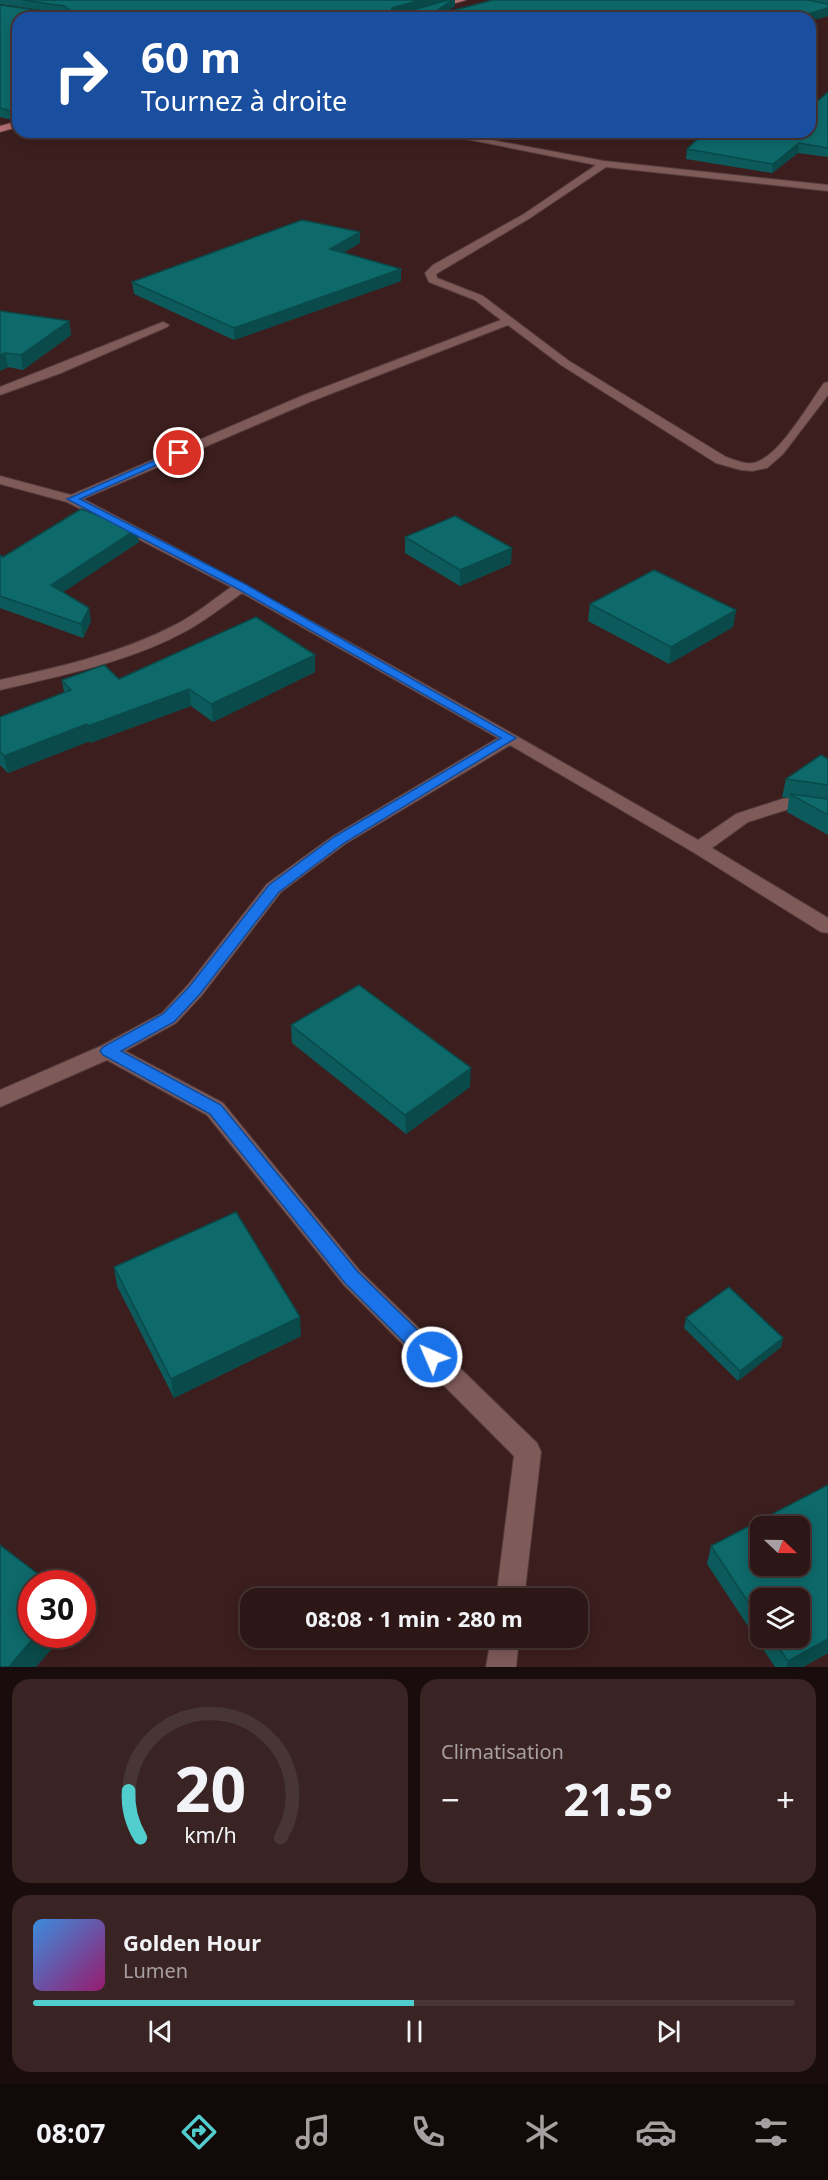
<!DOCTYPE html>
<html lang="fr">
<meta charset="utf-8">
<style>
:root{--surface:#2d1616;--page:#392323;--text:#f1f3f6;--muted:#a79fa1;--line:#483535;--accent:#52cdce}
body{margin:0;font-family:"Noto Sans",sans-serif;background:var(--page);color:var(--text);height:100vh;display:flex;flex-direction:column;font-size:22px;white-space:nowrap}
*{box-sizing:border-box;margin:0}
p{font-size:20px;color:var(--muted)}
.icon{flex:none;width:33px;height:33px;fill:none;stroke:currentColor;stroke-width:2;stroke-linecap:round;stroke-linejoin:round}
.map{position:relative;height:1667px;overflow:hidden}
.drawer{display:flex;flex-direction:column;gap:12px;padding:12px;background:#190c0c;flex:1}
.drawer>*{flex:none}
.top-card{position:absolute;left:12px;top:12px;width:804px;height:126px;border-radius:18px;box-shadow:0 3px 15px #0003,0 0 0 2px var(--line);background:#1a4fa0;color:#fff;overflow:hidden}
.needle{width:39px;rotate:112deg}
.fabs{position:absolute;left:750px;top:1516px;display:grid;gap:12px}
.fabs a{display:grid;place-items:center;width:60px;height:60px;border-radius:12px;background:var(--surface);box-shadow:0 3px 15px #0003,0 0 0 2px var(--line);font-size:30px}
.speed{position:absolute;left:18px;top:1570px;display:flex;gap:12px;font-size:30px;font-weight:700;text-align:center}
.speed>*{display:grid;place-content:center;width:78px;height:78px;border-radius:50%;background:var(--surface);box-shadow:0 3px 15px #0003,0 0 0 2px var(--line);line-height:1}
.speed .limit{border:9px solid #d22;background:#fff;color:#111}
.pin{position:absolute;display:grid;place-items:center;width:51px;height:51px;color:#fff;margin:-26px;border:3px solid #fff;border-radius:50%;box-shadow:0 2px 6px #0007}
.me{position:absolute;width:66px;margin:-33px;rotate:315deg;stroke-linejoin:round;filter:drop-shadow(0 0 4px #0008)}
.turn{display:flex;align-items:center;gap:21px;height:126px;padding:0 30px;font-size:27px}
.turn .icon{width:78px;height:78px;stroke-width:2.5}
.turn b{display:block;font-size:42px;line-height:51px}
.big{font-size:45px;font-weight:700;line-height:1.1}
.drawer .widget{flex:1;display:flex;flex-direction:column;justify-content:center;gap:9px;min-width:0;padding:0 21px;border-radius:18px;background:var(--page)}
.drawer .dial{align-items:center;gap:0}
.dial svg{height:156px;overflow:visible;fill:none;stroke:var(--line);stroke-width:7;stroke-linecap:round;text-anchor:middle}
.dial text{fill:var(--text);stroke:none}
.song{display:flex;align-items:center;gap:18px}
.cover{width:72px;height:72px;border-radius:9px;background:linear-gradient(135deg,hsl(210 70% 55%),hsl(320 70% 35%))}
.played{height:6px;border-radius:3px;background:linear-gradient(90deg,var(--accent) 50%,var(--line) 50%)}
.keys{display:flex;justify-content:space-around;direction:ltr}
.heat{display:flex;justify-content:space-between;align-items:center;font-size:33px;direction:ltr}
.drawer .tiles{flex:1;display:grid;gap:12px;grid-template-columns:1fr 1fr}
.widget:last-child{grid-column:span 2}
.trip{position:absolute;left:240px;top:1588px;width:348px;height:60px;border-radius:18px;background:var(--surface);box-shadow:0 3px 15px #0003,0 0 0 2px var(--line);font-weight:700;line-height:60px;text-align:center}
.tabs{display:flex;height:96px;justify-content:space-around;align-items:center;background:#120909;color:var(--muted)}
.tabs .icon{width:42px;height:42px}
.tabs .current{color:var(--accent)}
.tabs b{font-size:27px;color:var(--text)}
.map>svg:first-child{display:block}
</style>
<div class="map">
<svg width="828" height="1667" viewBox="0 0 828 1667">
<rect width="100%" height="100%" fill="#3c1e1e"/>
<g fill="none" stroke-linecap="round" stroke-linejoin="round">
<defs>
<g id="minor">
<path d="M 431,132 L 449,132 L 604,161 L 828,185 L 828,191 L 606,167 L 530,218 L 436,274 L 437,278 L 483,296 L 569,361 L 726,457 C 735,460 748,466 757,462 C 782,452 808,405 824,383 L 828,382 L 828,395 L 783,454 L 767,468 L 752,471 L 741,470 L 716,463 L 561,365 L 508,325 L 312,401 L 83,499 C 291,607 495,723 698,840 L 736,814 L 782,799 L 788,798 L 828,805 L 828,815 L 789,809 L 748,822 L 712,848 L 828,918 L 828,933 L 821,932 L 693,852 L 510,745 L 345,844 L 281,892 L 202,995 L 176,1023 L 125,1051 L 223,1103 L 360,1271 L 537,1443 L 541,1452 L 524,1599 L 496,1599 L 514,1456 L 344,1285 L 207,1115 L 107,1060 L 0,1107 L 0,1090 L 101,1046 L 162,1013 L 188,985 L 267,884 L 333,836 L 498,738 L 242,593 C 224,606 207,619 188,630 C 130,662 64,675 0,690 L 0,680 C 60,667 122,653 177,624 C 196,614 213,600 231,587 L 67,502 L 0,484 L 0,476 L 71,495 L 304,395 L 501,320 L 475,300 L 429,282 L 425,273 L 433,265 L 524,214 L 596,165 Z"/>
<path d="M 163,322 L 169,325 L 167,327 L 61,373 L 0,395 L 0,387 Z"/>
<path d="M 491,1638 L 519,1638 L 516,1667 L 486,1667 Z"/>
</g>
<g id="major">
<path d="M 455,0 L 466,0 L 405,18 L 393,18 Z"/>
<path d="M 18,121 L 18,127 L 0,132 L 0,126 Z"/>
</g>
</defs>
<use href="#minor" stroke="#553c3d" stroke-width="2"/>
<use href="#major" stroke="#553c3d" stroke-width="2"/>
<use href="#minor" fill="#7e5a59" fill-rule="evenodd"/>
<use href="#major" fill="#b46f6f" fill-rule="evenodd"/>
</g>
<g fill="#0c5a5b" fill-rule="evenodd">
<path d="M 0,0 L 447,0 L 455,6 L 446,12 L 493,0 L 828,0 L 828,4 L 809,0 L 828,4 L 828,16 L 810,21 L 810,18 L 18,18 L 12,120 L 0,117 L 0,5 L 55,12 L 0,4 Z"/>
<path d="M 828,92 L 828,157 L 798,153 L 772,173 L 686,159 L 687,149 L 810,132 Z"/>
<path d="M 360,243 L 343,253 L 401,281 L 234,340 L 134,294 L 132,282 Z"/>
<path d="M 0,311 L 69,321 L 71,335 L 23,370 L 8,367 L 0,371 Z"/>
<path d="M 137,529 L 139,542 L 63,592 L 91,621 L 83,638 L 0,608 L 0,555 L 3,557 Z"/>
<path d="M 405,537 L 511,564 L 460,586 L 405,553 Z"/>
<path d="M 590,604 L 736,610 L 733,627 L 669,664 L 588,621 Z"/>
<path d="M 315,672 L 213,722 L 191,706 L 90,743 L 90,741 L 8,773 L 0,765 L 0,717 L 64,693 L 62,680 L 119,679 Z"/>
<path d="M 828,759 L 828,835 L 787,812 L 789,798 L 782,797 L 786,779 Z"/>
<path d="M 291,1025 L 470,1087 L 406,1134 L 292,1043 Z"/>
<path d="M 114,1267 L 301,1336 L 174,1398 L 117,1286 Z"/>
<path d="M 686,1318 L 783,1338 L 781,1347 L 738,1381 L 684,1328 Z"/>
<path d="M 828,1485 L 828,1653 L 803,1667 L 775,1667 L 707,1564 L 711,1546 ZM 760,1527 L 800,1527 L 800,1566 L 760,1566 ZM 760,1599 L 800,1599 L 800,1638 L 760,1638 Z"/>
</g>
<g fill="#0a4a4a">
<path d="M 420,0 L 447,0 L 392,16 L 391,10 L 392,8 Z"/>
<path d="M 452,0 L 455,0 L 455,6 L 437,18 L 428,17 Z"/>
<path d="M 828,8 L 828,16 L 810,21 L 810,18 L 794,18 Z"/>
<path d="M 18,110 L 18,119 L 12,120 L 11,111 Z"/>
<path d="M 799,143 L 798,153 L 772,173 L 773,164 Z"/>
<path d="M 360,232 L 360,243 L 330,260 L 330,249 Z"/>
<path d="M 401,269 L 401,281 L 234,340 L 234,328 Z"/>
<path d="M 69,321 L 71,335 L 23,370 L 21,355 Z"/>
<path d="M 5,353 L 8,367 L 0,371 L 0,355 Z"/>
<path d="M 137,529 L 139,542 L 53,599 L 51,585 Z"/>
<path d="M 512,548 L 511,564 L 460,586 L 460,570 Z"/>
<path d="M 89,608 L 91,621 L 83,638 L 81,624 Z"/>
<path d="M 736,610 L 733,627 L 669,664 L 671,647 Z"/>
<path d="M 315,655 L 315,672 L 213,722 L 211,704 Z"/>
<path d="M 189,689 L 191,706 L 90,743 L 88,726 Z"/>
<path d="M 87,724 L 90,741 L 8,773 L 4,756 Z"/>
<path d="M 471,1068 L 470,1087 L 406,1134 L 405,1115 Z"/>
<path d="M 300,1317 L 301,1336 L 174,1398 L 171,1379 Z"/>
<path d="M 783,1338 L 781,1347 L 738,1381 L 740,1371 Z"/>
<path d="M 36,1635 L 64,1635 L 36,1667 L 9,1667 Z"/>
<path d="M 828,1639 L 828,1653 L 803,1667 L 786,1667 L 788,1661 Z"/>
</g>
<g fill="#0e696a" stroke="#0a4a4a" stroke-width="1.5" fill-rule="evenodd">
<path d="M 22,0 L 420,0 L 392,8 L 391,10 L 406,12 L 448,0 L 452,0 L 428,17 L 493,0 L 808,0 L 828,4 L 828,8 L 794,18 L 18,18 L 18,110 L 11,111 L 0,108 L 0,5 L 50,12 L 68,12 L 70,10 L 64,6 Z"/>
<path d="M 828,92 L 828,148 L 799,143 L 773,164 L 687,149 L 705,132 L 810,132 L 810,108 Z"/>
<path d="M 302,220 L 360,232 L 330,249 L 401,269 L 234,328 L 132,282 Z"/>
<path d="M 0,311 L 69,321 L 21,355 L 5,353 L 0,355 Z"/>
<path d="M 81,509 L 137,529 L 51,585 L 89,608 L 81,624 L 0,596 L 0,555 L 3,557 Z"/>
<path d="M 455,516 L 512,548 L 460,570 L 405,537 Z"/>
<path d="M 654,570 L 736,610 L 671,647 L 590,604 Z"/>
<path d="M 256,617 L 315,655 L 211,704 L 189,689 L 88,726 L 87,724 L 4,756 L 0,751 L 0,717 L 71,690 L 62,680 L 104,665 L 119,679 Z"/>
<path d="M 821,755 L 828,759 L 828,785 L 786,779 Z"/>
<path d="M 790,794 L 828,799 L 828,815 Z"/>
<path d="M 359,985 L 471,1068 L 405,1115 L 291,1025 Z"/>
<path d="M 236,1212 L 300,1317 L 171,1379 L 114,1267 Z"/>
<path d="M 729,1287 L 783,1338 L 740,1371 L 686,1318 Z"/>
<path d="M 828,1485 L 828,1639 L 788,1661 L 772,1638 L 800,1638 L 800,1599 L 760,1599 L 760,1620 L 711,1546 ZM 760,1527 L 800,1527 L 800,1566 L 760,1566 Z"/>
<path d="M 0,1545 L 51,1584 L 32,1584 L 32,1635 L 36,1635 L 9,1667 L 0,1667 Z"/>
</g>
<path fill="#1a73e8" stroke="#114b97" stroke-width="1.5" d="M 176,451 L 184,453 L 80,499 L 245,584 L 516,738 L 344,843 L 279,892 L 200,994 L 174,1022 L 121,1051 L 221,1105 L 358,1272 L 439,1351 L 441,1357 L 439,1363 L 432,1365 L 425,1363 L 345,1283 L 210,1114 L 103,1055 L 100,1051 L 103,1047 L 163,1014 L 189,987 L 269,885 L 334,837 L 501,738 L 238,589 L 67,499 Z"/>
</svg>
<div class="fabs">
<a><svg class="needle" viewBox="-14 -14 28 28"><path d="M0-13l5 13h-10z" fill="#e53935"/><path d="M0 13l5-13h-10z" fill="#a79fa1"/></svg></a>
<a><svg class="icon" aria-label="layers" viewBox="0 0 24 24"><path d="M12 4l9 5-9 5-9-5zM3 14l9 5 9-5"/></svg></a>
</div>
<div class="speed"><div class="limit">30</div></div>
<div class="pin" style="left:179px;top:453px;background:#d93025"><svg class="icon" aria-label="arrive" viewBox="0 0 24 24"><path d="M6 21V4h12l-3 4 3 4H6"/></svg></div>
<svg class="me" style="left:432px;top:1357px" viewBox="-20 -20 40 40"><circle r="17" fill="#1a73e8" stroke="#fff" stroke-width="3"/><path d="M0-11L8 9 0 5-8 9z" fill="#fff"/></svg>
<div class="trip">08:08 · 1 min · 280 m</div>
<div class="top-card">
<div class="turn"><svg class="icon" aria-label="right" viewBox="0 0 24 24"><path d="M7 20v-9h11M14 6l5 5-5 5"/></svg><div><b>60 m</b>Tournez à droite</div></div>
</div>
</div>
<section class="drawer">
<div class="tiles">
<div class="widget dial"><svg viewBox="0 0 100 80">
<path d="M14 69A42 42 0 1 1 86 69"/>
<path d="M14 69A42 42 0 0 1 8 45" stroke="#52cdce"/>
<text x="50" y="56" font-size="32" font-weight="700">20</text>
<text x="50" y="72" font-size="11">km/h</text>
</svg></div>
<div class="widget"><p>Climatisation</p>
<div class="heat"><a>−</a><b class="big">21.5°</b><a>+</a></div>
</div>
<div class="widget">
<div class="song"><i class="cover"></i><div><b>Golden Hour</b><p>Lumen</p></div></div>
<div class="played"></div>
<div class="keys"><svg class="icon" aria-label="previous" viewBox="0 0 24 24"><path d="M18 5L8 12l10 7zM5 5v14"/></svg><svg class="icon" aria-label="pause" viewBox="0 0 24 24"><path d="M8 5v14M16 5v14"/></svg><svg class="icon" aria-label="next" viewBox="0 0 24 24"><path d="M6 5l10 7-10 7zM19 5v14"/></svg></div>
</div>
</div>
</section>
<nav class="tabs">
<b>08:07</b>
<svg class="icon current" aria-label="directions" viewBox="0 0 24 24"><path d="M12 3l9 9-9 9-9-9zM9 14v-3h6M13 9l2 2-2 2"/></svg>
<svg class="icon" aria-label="music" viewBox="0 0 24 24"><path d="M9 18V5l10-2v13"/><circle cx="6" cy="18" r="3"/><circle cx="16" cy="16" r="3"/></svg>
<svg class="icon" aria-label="phone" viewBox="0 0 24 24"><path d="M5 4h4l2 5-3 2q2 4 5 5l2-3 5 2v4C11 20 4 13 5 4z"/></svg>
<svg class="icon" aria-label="climate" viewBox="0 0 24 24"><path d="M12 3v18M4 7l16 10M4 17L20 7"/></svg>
<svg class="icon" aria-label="car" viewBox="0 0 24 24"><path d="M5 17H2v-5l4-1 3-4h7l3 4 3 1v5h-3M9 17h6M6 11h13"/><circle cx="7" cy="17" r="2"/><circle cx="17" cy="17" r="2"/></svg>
<svg class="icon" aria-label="filters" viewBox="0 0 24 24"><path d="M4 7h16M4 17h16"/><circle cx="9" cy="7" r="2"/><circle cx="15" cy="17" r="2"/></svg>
</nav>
